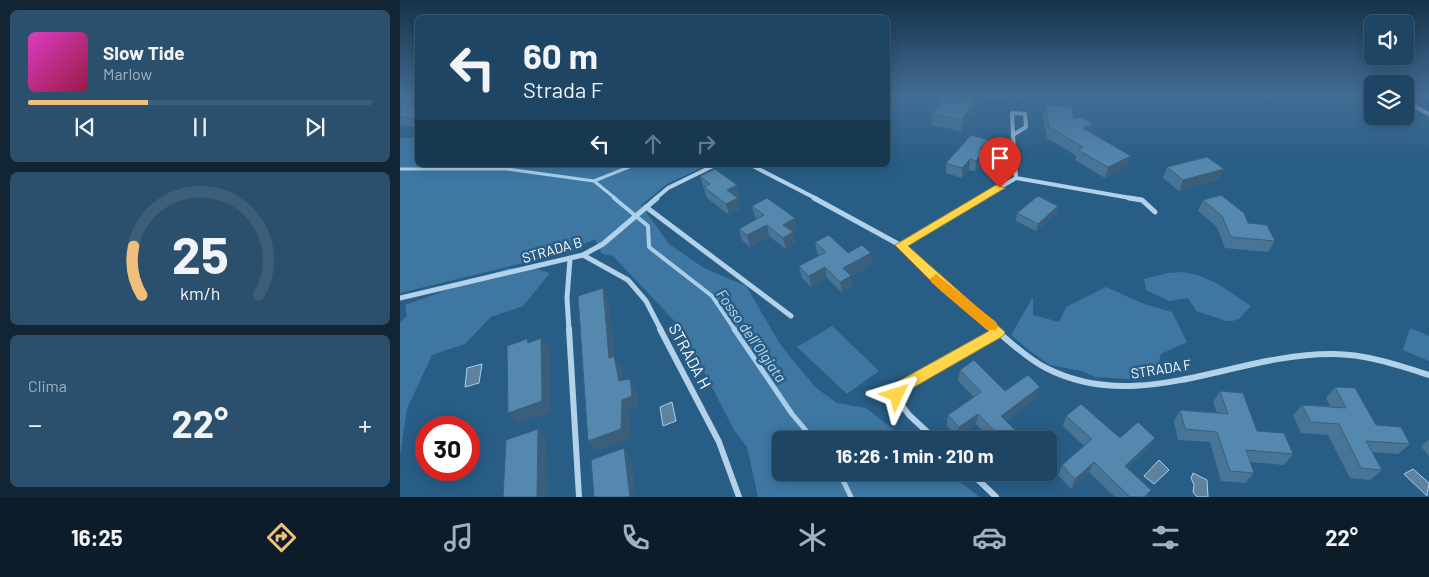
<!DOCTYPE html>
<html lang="it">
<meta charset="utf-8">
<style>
:root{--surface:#1e4664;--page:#2b506d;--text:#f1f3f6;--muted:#a1b1bf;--line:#3c5e78;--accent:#f0bf79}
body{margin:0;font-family:Barlow,sans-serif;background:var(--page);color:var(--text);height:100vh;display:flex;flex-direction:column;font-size:19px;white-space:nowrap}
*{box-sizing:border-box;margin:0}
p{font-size:16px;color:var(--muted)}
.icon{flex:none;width:28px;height:28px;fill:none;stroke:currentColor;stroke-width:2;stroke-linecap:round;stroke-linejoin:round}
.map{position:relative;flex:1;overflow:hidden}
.panel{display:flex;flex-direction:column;gap:10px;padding:10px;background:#102637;width:400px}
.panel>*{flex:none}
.hud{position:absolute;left:15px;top:15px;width:475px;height:152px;border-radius:8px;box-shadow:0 2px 12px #0003,0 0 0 1px var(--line);background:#1e4664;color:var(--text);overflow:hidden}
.fabs{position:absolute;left:964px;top:15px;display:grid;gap:10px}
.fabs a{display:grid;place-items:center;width:50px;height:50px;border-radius:8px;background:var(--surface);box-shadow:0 2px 12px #0003,0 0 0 1px var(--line);font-size:25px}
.speed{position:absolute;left:15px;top:416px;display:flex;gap:10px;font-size:25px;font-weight:700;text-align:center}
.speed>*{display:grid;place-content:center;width:65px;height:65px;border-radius:50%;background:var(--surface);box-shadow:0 2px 12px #0003,0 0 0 1px var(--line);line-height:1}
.speed .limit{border:8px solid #d22;background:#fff;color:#111}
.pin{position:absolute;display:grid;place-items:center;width:42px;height:42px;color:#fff;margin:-51px -21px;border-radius:50% 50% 50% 0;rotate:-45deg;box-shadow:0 0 5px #0007}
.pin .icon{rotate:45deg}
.me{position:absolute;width:55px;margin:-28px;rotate:49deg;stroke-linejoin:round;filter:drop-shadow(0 0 4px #0008)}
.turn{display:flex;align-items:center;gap:18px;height:105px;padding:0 25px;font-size:22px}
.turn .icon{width:65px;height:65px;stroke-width:2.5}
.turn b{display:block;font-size:35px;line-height:42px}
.lanes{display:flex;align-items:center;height:48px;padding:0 25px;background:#0003;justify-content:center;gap:25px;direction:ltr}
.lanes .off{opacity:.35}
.big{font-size:38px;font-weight:700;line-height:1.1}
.panel .tile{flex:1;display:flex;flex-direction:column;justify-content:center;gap:8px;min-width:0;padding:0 18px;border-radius:8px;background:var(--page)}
.panel .dial{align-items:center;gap:0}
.dial svg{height:130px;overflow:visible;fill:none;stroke:var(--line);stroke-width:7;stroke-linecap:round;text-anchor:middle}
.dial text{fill:var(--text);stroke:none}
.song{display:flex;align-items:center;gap:15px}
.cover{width:60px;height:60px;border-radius:8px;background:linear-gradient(135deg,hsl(310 70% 55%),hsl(340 70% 35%))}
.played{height:5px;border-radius:2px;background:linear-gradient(90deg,var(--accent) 35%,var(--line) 35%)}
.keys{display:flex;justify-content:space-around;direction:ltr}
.heat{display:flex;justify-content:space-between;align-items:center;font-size:28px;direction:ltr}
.trip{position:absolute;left:372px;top:431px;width:285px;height:50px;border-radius:8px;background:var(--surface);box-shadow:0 2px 12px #0003,0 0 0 1px var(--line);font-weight:700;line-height:50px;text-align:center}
.tabs{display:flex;height:80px;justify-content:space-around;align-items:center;background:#0c1c28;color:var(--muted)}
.tabs .icon{width:35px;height:35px}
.tabs .on{color:var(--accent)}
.tabs b{font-size:22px;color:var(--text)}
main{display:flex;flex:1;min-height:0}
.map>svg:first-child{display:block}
</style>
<main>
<section class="panel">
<div class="tile">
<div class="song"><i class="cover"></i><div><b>Slow Tide</b><p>Marlow</p></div></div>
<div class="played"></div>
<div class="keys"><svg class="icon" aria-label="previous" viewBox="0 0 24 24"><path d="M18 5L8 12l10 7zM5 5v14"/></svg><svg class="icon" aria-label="pause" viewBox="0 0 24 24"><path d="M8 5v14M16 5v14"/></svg><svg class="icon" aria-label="next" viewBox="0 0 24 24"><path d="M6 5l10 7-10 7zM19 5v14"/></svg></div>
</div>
<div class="tile dial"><svg viewBox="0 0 100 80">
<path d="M14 69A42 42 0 1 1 86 69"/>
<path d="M14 69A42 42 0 0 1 9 39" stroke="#f0bf79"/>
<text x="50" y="56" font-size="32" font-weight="700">25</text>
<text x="50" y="72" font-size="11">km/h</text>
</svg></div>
<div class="tile"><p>Clima</p>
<div class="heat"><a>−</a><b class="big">22°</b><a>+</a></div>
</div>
</section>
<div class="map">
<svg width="1029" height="497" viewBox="0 0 1029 497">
<rect width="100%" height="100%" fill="#285d86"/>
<g fill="#3d77a2">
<path d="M 0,138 L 17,138 L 18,165 L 308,165 L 267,184 L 241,205 L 269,244 L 304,268 L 346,286 L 380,344 L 415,387 L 437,403 L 466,408 L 507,440 L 381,440 L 381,472 L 548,473 L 580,497 L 358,497 L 347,447 L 334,430 L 282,329 L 213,256 L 202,254 L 195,239 L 168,252 L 0,293 Z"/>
<path d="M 108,268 L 137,269 L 150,273 L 123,306 L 91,317 L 65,344 L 32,355 L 7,409 L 0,455 L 0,322 L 7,316 L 5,305 Z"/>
<path d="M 783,272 C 811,276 828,291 851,306 L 839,319 L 832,321 L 826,321 L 796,311 L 788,298 L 769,301 L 746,290 L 744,279 L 768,273 Z"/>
<path d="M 706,287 L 744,304 L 772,312 L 787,342 L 761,354 L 756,371 L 728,379 L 695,377 L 681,371 L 650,365 L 630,351 L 611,335 L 633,297 L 633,315 L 659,322 L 666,307 Z"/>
<path d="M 432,326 L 479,371 L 447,394 L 397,347 Z"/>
<path d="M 1010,328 L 1029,336 L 1029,361 L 1003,350 Z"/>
</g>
<g fill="#5f839f" stroke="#a8cee8">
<path d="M 82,364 L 79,383 L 65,387 L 67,368 Z"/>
<path d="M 272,402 L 276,421 L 263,426 L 260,407 Z"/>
<path d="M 759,460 L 769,470 L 754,484 L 744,476 Z"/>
<path d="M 1013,469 L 1029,483 L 1027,496 L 1004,474 Z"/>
<path d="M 793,473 L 807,480 L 808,497 L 797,497 L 793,492 L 794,485 L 791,478 Z"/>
</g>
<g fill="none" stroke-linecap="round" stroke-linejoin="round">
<g stroke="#a8cee8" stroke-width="3">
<path d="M 0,169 L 107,169 L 194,181 L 216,199"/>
<path d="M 194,181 L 234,165"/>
</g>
<path stroke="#a8cee8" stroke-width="4" d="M 214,198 L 248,226 L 249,247 L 312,296 L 335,330"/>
<g stroke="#a8cee8" stroke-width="5">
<path d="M 334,329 L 392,414 L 414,440"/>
<path d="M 439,472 L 451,497"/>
</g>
<g stroke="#b3d1e8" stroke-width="4">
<path d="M 1005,101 L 1029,114"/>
<path d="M 612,113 L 625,114 L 626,127 L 613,135 Z"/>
<path d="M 613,135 L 616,178 L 736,199"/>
<path d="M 351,165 L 417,199"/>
<path d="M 255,199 L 268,188 L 315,165"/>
<path d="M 580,199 L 616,178"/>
</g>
<g stroke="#b3d1e8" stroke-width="5">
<path d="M 414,198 L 500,245 L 543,286 L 596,330"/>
<path d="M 729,198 L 742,200 L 755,212"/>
<path d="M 246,207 L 391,316"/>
<path d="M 500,245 L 582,198"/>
<path d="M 183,255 L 228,280 L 246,301 L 261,330"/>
<path d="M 0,298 L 183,255 L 203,244 L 257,198"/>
<path d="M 169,330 L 167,298 L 170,259"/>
</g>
<g stroke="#b3d1e8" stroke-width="6">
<path d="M 169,329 L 179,497"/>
<path d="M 260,329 L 319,442 L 339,497"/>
<path d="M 594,329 C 611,342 627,359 646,368 C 740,416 835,353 933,354 C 965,354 998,365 1029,375"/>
<path d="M 536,440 L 509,415 L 497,399 L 498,393 L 504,386 L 599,332"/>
<path d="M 570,472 L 596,497"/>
</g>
</g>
<g fill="#487596">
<path d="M 582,95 L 604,95 L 602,99 Z"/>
<path d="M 0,97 L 18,97 L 18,128 L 0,125 Z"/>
<path d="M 645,105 L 674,119 L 693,124 L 691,133 L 728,166 L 705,178 L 675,160 L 677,156 L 647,138 L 643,116 Z"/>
<path d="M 574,110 L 561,131 L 532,125 L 532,114 Z"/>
<path d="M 588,140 L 587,151 L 584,154 L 583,161 L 575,171 L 569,170 L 562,178 L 546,173 L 546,163 Z"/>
<path d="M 767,167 L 819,180 L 779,191 L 763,178 Z"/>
<path d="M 300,176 L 337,185 L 340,196 L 337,198 L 340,209 L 329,215 L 307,198 Z"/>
<path d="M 803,200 L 848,223 L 875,241 L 868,252 L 825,248 L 817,227 L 798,211 Z"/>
<path d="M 352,206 L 397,230 L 393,232 L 395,243 L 386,249 L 369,236 L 350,247 L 342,240 L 339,229 L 357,219 L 355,217 Z"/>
<path d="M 658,206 L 657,213 L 636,231 L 616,221 L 617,213 Z"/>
<path d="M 415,242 L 448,253 L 472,264 L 451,276 L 452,287 L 442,293 L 427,278 L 411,287 L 402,278 L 399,266 L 420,256 L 417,253 Z"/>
<path d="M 560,370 L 605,391 L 637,397 L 606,421 L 620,440 L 591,440 L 576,424 L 558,438 L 547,426 L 548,415 L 574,397 L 558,381 Z"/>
<path d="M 935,387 L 976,425 L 1010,444 L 998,454 L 972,452 L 982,470 L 970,480 L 950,478 L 928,435 L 901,433 L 893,415 L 902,405 L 930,406 L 926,398 Z"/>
<path d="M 820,391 L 857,431 L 893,454 L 884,465 L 850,462 L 854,473 L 845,483 L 821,481 L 810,442 L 778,440 L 774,421 L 780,410 L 817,413 L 813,402 Z"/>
<path d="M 666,416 L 720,438 L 749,448 L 728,468 L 751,490 L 746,497 L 715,497 L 689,472 L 671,489 L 658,475 L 662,465 L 684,446 L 663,426 Z"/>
<path d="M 1029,440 L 1029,457 L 1021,446 Z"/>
</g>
<g fill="#3b5f7a">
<path d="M 18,99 L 18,112 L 8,104 Z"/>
<path d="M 575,100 L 574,110 L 561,131 L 562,120 Z"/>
<path d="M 693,124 L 691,134 L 683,128 Z"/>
<path d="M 588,140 L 587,151 L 584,154 L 583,161 L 575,171 L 576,161 L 580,149 Z"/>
<path d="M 731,156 L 728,166 L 705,178 L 708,167 Z"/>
<path d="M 570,159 L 569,170 L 562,178 L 562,168 Z"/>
<path d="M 824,169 L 819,180 L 779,191 L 783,180 Z"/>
<path d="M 337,185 L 340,196 L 330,201 L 327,190 Z"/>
<path d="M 338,198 L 340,209 L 329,215 L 326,204 Z"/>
<path d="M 658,206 L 657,213 L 636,231 L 638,224 Z"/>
<path d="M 395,218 L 397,230 L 386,236 L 383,225 Z"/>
<path d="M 367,225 L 369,236 L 350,247 L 347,235 Z"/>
<path d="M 393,232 L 395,243 L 386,249 L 383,238 Z"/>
<path d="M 471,253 L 472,264 L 451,276 L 452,287 L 442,293 L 440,282 L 443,268 Z"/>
<path d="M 425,267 L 427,278 L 411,287 L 409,276 Z"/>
<path d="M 203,288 L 209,300 L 215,358 L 221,367 L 225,392 L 219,381 L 209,358 Z"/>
<path d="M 141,338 L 149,349 L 151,412 L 117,424 L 108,413 Z"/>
<path d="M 230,379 L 236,390 L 239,407 L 229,411 L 229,439 L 196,451 L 188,441 L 222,400 Z"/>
<path d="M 640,387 L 637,397 L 599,426 L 601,416 Z"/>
<path d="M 578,414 L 576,424 L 558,438 L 559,427 Z"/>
<path d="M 138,429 L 147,439 L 148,497 L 137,497 Z"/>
<path d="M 755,438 L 749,448 L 720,476 L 725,466 Z"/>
<path d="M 224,448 L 231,458 L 236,497 L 230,497 Z"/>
<path d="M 694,462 L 689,472 L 671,489 L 675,479 Z"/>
</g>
<g fill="#5488af" stroke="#3b5f7a">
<path d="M 2,95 L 18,97 L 18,99 L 8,104 L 18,106 L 18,119 L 0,117 L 0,97 Z"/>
<path d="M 546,95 L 575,100 L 562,120 L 532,114 Z"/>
<path d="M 645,105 L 671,106 L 674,119 L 681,117 L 693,124 L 683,128 L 731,156 L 708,167 L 678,150 L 683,147 L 649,127 Z"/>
<path d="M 571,135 L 588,140 L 580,149 L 584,151 L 576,161 L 570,159 L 562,168 L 546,163 Z"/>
<path d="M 807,157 L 824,169 L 783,180 L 767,167 Z"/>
<path d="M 315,169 L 337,185 L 327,190 L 338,198 L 326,204 L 304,187 L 310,184 L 300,176 Z"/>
<path d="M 821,195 L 844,213 L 848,223 L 867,225 L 875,241 L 831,237 L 822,216 L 803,200 Z"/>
<path d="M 638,196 L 658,206 L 638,224 L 617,213 Z"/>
<path d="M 367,198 L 395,218 L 383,225 L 393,232 L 383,238 L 367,225 L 347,235 L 339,229 L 364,215 L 352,206 Z"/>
<path d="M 429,235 L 448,253 L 462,245 L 471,253 L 443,268 L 451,276 L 440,282 L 425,267 L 409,276 L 399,266 L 426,252 L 415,242 Z"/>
<path d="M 203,288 L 209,358 L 214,356 L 219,381 L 230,379 L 232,396 L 222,400 L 221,429 L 188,441 L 178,296 Z"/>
<path d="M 141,338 L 142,401 L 108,413 L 107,346 L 127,339 L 128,343 Z"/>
<path d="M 574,360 L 605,391 L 628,375 L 640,387 L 601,416 L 621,436 L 616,440 L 603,440 L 578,414 L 559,427 L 548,415 L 581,392 L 560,370 Z"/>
<path d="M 935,387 L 955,388 L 976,425 L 1001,427 L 1010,444 L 966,441 L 982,470 L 961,468 L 939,424 L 911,422 L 902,405 L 946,408 Z"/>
<path d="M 820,391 L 843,393 L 857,431 L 884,433 L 893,454 L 846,450 L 854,473 L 830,471 L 817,432 L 785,429 L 780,410 L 828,414 Z"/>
<path d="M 681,404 L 720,438 L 738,422 L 755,438 L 725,466 L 751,490 L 744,497 L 730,497 L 694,462 L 675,479 L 662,465 L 692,439 L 666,416 Z"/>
<path d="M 138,429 L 137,497 L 103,497 L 106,440 Z"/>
<path d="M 224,448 L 230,497 L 194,497 L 191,460 Z"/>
</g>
<linearGradient id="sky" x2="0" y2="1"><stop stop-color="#16334a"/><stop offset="0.58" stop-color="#426d95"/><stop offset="1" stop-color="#426d95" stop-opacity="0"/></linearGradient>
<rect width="1029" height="165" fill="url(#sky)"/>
<path fill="#ffd54a" stroke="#a68a30" d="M 596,185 L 605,188 L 508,246 L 605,332 L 603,336 L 509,390 C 504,397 501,403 492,399 L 490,395 L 499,381 L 589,331 L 539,289 L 495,245 Z"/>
<path fill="#f59e0b" d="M 536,274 L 596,322 L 598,326 L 596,330 L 587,330 L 531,282 L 530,279 Z"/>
<g text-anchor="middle" stroke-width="5" stroke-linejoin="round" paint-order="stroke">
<g font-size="14" fill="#fff" stroke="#285d86">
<text transform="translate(152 250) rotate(-16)" y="5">STRADA B</text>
<text transform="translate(761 369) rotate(-9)" y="5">STRADA F</text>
</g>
<g font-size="15" font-style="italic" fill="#bfdbef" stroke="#285d86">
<text transform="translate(351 336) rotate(55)" y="5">Fosso dell’Olgiata</text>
</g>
<g font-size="16" fill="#fff" stroke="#285d86">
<text transform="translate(290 356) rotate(62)" y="6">STRADA H</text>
</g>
</g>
</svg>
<div class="fabs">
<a><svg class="icon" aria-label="sound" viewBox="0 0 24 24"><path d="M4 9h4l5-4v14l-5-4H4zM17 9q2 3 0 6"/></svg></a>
<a><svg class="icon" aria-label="layers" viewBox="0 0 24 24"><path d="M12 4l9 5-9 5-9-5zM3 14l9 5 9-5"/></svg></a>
</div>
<div class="speed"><div class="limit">30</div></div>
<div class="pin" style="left:600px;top:188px;background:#d93025"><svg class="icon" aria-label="arrive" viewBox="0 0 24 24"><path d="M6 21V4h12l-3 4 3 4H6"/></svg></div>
<svg class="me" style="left:497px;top:395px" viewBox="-20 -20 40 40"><path d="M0-17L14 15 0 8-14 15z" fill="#ffd54a" stroke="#fff" stroke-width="4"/></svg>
<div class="trip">16:26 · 1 min · 210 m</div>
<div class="hud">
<div class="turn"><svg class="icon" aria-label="left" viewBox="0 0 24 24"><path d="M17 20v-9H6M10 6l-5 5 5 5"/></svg><div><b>60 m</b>Strada F</div></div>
<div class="lanes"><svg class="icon" aria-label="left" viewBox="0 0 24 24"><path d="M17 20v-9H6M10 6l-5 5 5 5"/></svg><svg class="icon off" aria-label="ahead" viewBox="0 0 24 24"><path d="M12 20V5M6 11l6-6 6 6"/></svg><svg class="icon off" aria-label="right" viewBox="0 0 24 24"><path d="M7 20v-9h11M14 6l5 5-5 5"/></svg></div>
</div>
</div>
</main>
<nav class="tabs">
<b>16:25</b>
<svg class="icon on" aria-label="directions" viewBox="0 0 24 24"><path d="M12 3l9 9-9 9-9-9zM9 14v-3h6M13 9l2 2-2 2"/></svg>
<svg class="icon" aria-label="music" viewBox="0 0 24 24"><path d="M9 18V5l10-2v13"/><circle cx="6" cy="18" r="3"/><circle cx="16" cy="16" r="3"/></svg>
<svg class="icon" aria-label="phone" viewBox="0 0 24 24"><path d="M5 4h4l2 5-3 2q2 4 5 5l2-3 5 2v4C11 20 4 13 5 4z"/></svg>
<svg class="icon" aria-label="climate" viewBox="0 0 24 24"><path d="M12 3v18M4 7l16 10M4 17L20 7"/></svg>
<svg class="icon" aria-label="car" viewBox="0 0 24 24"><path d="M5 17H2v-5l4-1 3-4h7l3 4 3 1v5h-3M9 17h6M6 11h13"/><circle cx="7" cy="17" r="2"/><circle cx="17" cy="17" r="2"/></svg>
<svg class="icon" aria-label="filters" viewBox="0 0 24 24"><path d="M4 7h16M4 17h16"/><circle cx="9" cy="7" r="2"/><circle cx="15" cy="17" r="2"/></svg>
<b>22°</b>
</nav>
